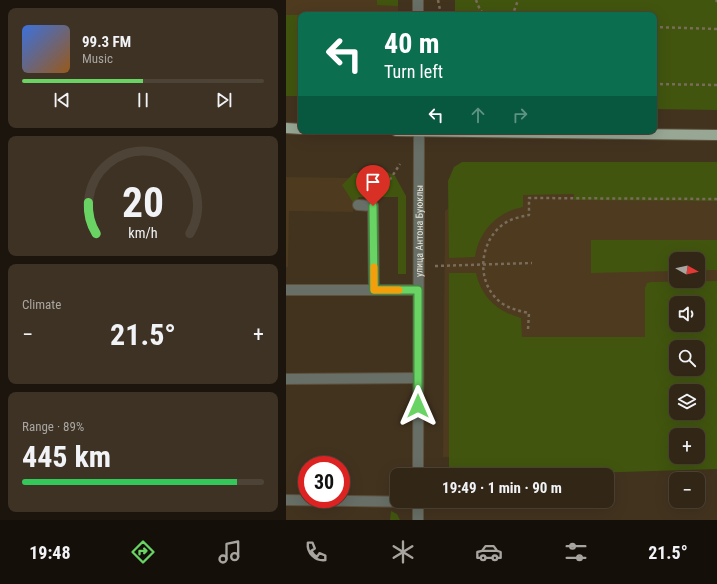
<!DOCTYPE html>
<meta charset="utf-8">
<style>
:root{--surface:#322617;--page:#3d3224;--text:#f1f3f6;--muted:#a8a5a1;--line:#4d4336;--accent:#69d464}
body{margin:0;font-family:"Roboto Condensed",sans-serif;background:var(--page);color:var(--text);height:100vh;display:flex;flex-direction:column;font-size:15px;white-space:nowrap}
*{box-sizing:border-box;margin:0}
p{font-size:13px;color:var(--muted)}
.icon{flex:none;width:22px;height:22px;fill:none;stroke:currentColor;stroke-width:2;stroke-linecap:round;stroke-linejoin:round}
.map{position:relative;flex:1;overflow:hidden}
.sheet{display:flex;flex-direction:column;gap:8px;padding:8px;background:#1c150d;width:286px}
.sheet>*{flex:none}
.banner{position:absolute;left:12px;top:12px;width:359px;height:122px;border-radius:8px;box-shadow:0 4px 16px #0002,0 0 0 1px var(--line);background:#0b6e4f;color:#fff;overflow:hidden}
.needle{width:26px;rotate:98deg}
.tools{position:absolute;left:383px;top:252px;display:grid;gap:8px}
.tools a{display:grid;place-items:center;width:36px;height:36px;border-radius:8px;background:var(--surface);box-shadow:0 4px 16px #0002,0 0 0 1px var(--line);font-size:20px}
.speed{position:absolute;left:12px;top:456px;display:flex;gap:8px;font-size:20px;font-weight:700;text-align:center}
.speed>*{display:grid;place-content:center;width:52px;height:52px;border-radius:50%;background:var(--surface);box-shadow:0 4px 16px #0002,0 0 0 1px var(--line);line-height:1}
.speed .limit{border:6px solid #d22;background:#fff;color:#111}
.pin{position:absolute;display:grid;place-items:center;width:34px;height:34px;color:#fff;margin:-41px -17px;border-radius:50% 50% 50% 0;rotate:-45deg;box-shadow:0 0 4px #0007}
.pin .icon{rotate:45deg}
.me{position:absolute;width:44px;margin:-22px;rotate:0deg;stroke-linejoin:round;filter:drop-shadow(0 0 3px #0008)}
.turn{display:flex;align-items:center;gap:14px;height:84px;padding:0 20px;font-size:18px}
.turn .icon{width:52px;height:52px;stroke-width:2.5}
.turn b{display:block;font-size:28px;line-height:34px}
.lanes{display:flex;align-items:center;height:38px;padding:0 20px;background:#0003;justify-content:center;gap:20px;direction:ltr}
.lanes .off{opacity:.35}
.big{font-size:30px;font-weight:700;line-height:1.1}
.sheet .widget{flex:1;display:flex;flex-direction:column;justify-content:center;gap:6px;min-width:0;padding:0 14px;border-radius:8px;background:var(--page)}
.sheet .dial{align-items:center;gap:0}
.dial svg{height:104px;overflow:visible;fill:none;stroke:var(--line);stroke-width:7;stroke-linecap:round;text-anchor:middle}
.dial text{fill:var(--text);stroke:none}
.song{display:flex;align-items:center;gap:12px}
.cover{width:48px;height:48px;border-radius:6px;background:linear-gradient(135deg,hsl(220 70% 55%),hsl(30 70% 35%))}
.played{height:4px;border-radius:2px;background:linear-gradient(90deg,var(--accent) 50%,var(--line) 50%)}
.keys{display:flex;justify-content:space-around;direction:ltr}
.heat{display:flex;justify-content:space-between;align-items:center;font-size:22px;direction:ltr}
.charge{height:6px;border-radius:3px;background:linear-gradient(90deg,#34c759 89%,var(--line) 0)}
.trip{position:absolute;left:104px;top:468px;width:224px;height:40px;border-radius:8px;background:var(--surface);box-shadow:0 4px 16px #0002,0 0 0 1px var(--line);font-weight:700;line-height:40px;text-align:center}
.tab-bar{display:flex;height:64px;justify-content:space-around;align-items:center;background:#140f09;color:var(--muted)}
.tab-bar .icon{width:28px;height:28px}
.tab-bar .active{color:var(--accent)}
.tab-bar b{font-size:18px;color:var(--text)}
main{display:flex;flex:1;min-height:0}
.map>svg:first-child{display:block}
</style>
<main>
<section class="sheet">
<div class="widget">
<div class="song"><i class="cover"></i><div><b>99.3 FM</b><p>Music</p></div></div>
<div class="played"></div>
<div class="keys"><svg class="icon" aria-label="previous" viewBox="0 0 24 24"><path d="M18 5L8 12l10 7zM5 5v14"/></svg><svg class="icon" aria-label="pause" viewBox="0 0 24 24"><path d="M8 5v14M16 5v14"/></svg><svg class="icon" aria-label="next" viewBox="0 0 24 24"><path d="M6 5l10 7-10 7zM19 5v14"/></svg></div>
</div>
<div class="widget dial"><svg viewBox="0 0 100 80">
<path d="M14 69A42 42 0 1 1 86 69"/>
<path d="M14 69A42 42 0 0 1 8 45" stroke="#69d464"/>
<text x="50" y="56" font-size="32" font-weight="700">20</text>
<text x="50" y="72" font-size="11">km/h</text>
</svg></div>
<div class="widget"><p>Climate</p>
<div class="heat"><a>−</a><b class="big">21.5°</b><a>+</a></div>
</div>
<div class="widget"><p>Range · 89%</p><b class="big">445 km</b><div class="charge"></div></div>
</section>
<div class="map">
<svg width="431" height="520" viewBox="0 0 431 520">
<rect width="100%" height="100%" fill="#42331f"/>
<g fill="#4d3a1f" fill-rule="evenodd">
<rect x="0" y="0" width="112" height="15"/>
<path d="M 0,177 L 67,178 L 67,212 L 3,211 L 2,267 L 0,267 Z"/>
<path d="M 431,182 L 431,468 L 202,475 L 202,456 L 157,457 L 159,211 L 189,184 ZM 390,259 L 412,259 L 412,281 L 390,281 ZM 390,303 L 412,303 L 412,325 L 390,325 ZM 390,347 L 412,347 L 412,369 L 390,369 ZM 390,391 L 412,391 L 412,413 L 390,413 ZM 390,435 L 412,435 L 412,457 L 390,457 Z"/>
</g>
<g fill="#41550f" fill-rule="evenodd">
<path d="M 91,0 L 112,0 L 112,6 L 91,5 Z"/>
<path d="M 169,0 L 431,0 L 431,110 L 368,109 L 368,15 L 169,15 Z"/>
<rect x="0" y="15" width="15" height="81"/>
<path d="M 176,162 L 431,162 L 431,201 L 288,200 L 288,194 L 237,195 L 237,207 C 211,212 193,231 189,257 L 163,258 L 162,181 L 168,167 Z"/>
<path d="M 101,172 L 109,176 L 120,196 L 120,274 L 112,274 L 112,197 L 73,197 L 68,204 L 56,185 L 68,173 Z"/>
<path d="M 305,240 L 431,240 L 431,270 L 412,270 L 412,259 L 390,259 L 390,271 L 305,273 Z"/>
<path d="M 163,273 L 190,273 C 195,297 212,312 235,318 L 236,337 L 359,337 L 359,288 L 361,283 L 365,282 L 431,281 L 431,469 L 240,475 L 163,475 ZM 390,303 L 412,303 L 412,325 L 390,325 ZM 390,347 L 412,347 L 412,369 L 390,369 ZM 390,391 L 412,391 L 412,413 L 390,413 ZM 390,435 L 412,435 L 412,457 L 390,457 Z"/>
<path d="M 105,511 L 111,514 L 114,520 L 104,520 Z"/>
</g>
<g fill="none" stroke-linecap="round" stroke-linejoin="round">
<defs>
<g id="service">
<path d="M 72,205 L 87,206 L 88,290"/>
<path d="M 0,290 L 132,290"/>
<path d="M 0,379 L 132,378"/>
<path d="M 0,500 L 132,502"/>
</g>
<g id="minor">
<path d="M 132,0 L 132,15"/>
<path id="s1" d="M 132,475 L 133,131"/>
<path d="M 132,520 L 132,501"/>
</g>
<g id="primary">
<path d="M 0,128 L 15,129"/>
<path d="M 110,131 L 431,135"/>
</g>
</defs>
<use href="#service" stroke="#5e503d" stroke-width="12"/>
<use href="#minor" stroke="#5e503d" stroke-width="12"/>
<use href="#primary" stroke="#5e503d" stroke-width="12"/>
<g stroke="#796c5b" stroke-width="2.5" stroke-dasharray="3 3" stroke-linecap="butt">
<path d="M 152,0 L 155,15"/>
<path d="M 190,0 L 194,10 L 199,15"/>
<path d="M 430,0 L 431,2"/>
<path d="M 224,15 L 228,11 L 232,0"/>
<path d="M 368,27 L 431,29"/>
<path d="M 368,84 L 431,85"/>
<path d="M 94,195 L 114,164"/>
<path d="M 149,266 L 246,263"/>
<path d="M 242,329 L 243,313 C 233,311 225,309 217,304 C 190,286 192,245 215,226 C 223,219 233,217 243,215 L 243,198 L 431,199"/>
</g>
<use href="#service" stroke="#676f66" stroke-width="10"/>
<use href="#minor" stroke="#676f66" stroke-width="10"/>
<use href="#primary" stroke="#97a794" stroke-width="10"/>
</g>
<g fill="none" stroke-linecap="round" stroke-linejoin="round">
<defs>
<path id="route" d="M 87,206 L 88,290 L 132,290 L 132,406"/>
</defs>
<use href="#route" stroke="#448a41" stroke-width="10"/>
<use href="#route" stroke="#69d464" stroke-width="7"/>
<path stroke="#f59e0b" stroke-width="7" d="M 88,267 L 88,290 L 113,290"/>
</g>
<g text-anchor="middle" stroke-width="4" stroke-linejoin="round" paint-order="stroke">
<g font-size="10" fill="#f0e7db" stroke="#231c13">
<text dy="4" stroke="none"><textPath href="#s1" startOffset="244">улица Антона Буюклы</textPath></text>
</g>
</g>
</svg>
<div class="tools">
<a><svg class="needle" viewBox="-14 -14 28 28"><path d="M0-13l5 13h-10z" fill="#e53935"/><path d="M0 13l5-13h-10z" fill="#a8a5a1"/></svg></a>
<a><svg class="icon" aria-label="sound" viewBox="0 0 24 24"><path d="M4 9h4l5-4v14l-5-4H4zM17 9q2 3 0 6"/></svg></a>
<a><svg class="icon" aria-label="search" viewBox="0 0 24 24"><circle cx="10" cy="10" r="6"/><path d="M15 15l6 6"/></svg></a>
<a><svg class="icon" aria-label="layers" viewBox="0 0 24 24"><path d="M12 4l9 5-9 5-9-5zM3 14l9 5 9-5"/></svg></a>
<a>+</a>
<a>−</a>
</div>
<div class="speed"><div class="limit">30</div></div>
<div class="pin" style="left:87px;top:206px;background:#d93025"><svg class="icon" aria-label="arrive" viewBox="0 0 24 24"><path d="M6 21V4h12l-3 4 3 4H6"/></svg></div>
<svg class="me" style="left:132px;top:406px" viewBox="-20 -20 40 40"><path d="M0-17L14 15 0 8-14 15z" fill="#69d464" stroke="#fff" stroke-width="4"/></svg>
<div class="trip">19:49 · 1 min · 90 m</div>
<div class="banner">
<div class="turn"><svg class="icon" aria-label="left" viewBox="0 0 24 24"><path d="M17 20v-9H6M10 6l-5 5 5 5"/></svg><div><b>40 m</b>Turn left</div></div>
<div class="lanes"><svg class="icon" aria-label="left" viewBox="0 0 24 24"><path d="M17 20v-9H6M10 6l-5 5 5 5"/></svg><svg class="icon off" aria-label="ahead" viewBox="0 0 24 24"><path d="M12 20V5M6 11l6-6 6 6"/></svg><svg class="icon off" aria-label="right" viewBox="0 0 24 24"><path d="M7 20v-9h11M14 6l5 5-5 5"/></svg></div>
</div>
</div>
</main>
<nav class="tab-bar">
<b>19:48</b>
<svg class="icon active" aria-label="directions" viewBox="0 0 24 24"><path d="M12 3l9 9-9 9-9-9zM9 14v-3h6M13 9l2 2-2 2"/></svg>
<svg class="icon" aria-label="music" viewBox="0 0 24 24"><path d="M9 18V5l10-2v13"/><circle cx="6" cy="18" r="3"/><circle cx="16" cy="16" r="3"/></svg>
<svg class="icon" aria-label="phone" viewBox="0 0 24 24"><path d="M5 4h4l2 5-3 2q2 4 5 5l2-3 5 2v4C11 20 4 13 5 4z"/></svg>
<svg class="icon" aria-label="climate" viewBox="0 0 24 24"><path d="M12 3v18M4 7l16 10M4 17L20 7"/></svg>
<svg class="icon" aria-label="car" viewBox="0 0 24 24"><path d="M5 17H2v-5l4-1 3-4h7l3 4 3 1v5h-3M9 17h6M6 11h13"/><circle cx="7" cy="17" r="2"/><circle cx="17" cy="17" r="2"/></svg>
<svg class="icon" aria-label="filters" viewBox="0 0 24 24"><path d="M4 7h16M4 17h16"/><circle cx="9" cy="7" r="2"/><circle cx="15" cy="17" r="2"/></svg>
<b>21.5°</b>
</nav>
